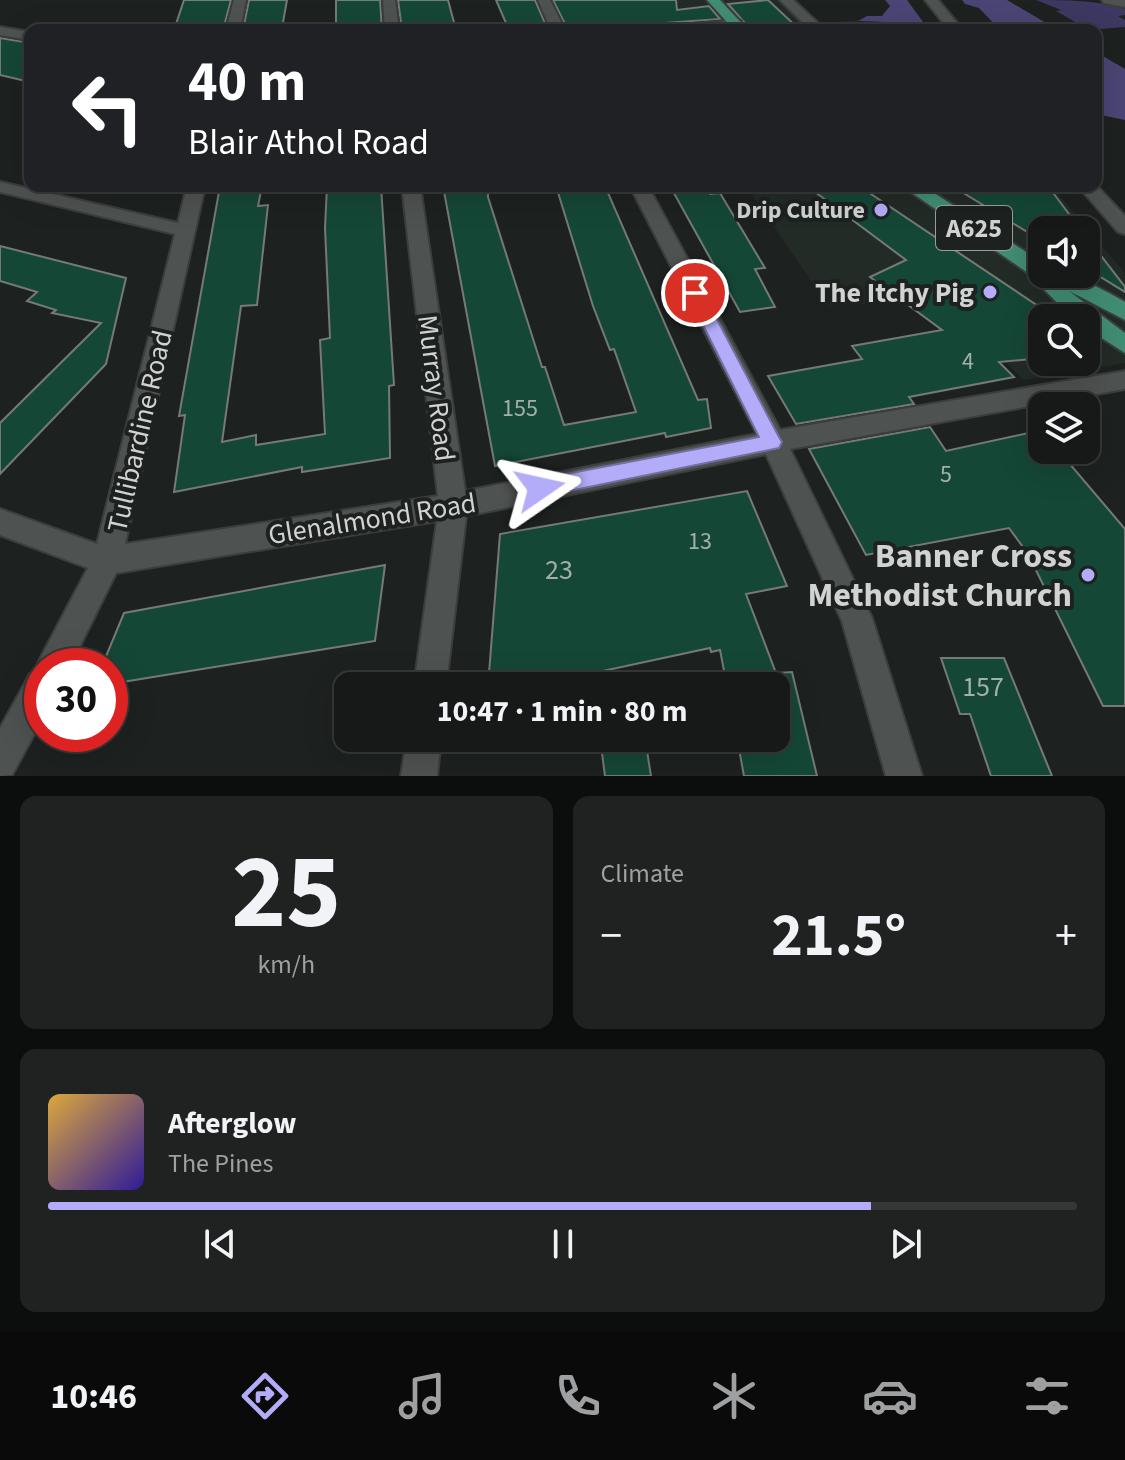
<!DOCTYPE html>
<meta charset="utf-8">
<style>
:root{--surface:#161917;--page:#1f2220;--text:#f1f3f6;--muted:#9ea0a1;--line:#353836;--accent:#b3adf9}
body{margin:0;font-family:"Source Sans 3",sans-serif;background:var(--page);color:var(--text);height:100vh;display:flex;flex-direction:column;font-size:30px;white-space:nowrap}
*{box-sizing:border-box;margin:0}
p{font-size:26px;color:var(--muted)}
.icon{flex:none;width:44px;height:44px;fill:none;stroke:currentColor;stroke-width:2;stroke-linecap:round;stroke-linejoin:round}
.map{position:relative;height:776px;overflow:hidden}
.side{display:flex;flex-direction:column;gap:20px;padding:20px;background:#0c0e0d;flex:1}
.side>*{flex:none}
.hud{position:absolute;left:24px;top:24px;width:1078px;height:168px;border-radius:16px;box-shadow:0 8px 32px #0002,0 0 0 2px var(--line);background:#202124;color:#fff;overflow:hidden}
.controls{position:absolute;left:1028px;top:216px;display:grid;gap:16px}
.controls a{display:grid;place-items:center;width:72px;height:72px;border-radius:16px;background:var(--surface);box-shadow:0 8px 32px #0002,0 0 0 2px var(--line);font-size:40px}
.speed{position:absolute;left:24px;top:648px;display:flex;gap:16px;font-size:40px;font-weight:700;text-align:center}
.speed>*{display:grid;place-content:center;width:104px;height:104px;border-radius:50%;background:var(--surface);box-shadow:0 8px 32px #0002,0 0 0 2px var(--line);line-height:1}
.speed .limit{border:12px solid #d22;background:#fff;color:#111}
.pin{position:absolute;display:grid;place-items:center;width:68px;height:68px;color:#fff;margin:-34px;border:4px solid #fff;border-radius:50%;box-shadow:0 2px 8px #0007}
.me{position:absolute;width:88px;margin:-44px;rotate:79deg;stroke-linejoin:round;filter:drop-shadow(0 0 6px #0008)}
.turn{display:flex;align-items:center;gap:28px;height:168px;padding:0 32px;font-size:36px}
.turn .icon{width:104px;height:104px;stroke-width:2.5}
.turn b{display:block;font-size:56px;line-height:68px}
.big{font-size:60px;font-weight:700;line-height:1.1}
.side .tile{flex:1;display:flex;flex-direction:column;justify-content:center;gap:12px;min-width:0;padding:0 28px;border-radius:16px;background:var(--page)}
.side .dial{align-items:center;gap:0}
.dial b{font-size:104px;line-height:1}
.song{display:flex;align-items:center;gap:24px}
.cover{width:96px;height:96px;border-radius:12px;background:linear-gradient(135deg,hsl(40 70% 55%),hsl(250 70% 35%))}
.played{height:8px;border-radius:4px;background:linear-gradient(90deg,var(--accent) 80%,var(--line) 80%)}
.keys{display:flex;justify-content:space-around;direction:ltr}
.heat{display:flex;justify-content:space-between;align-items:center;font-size:44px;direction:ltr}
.side .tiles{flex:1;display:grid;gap:20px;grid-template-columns:1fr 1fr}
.tile:last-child{grid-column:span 2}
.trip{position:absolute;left:334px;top:672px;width:456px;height:80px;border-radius:16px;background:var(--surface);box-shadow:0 8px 32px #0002,0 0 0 2px var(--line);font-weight:700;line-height:80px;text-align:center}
.dock{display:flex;height:128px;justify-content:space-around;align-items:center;background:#090a09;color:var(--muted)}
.dock .icon{width:56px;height:56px}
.dock .active{color:var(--accent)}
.dock b{font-size:36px;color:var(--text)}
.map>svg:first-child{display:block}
</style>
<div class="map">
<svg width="1125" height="776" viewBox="0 0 1125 776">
<rect width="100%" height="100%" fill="#1d211f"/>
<g fill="#222b26" fill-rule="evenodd">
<path d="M 621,0 L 789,0 L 820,23 L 857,20 L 867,30 L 641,30 Z"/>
<path d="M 746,186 L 1052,186 L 1125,273 L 1125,363 L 1024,380 L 962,321 L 907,300 L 829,307 ZM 1042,230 L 1086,230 L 1086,274 L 1042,274 ZM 1042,318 L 1086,318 L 1086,362 L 1042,362 Z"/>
</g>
<path fill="#3d3861" d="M 1036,0 C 1066,0 1098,0 1125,9 L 1125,15 L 1118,16 L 1125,20 L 1125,27 L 1089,30 L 1056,11 L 1061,10 Z"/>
<g fill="#4a4574">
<path d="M 885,0 L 907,0 L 929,30 L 894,30 L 887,22 L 858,21 L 867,16 L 882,16 L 890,6 Z"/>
<path d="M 962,0 L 1007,0 L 1058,30 L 1000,30 L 979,8 L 965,4 Z"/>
<path d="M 1096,52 L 1125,69 L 1125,120 L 1096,114 Z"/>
</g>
<g fill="#154736" stroke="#757977" stroke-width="2">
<path d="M 184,0 L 231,0 L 223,30 L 174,30 Z"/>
<path d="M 249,0 L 287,0 L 282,28 L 243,30 Z"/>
<path d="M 336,0 L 380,0 L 382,30 L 336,30 Z"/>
<path d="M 398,0 L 448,0 L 456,30 L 402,30 Z"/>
<path d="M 496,0 L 535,0 L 548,30 L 509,30 Z"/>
<path d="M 553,0 L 676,0 L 677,10 L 709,6 L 720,19 L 568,30 Z"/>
<path d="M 768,0 L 800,30 L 751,30 L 728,4 Z"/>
<path d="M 0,38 L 30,43 L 30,82 L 0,75 Z"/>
<path d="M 220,186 L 262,186 L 258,206 L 268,205 L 257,305 L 241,306 L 222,442 L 256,435 L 256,445 L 325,434 L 320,340 L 330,338 L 325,228 L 327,186 L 381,186 L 394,385 L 389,386 L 390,458 L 302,472 L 302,467 L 174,492 L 185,415 L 179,416 Z"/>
<path d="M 443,186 L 488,186 L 488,197 L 542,367 L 545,367 L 564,425 L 636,412 L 614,349 L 610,350 L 593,306 L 556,186 L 605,186 L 698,400 L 707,399 L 711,428 L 666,437 L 665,433 L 495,466 Z"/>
<path d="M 670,186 L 705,186 L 710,194 L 720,193 L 765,268 L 755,269 L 775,307 L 740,312 Z"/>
<path d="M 807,186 L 859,186 L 1056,318 L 1042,318 L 1042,358 L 999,362 L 1014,377 L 909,397 L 914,404 L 796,424 L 768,376 L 862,359 L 852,346 L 942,330 L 870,277 L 906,260 Z"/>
<path d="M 952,186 L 1048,186 L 1081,230 L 1042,230 L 1042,241 Z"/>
<path d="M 1086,236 L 1125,287 L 1125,292 L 1086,268 Z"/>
<path d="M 0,246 L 126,278 L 106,364 L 0,474 L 0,423 L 101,323 L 52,313 L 56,310 L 27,301 L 37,292 L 0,281 Z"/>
<path d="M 930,427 L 946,451 L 1042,430 L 1042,450 L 1058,450 L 1125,529 L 1125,706 L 1103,706 L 1028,554 L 1009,528 L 866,555 L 809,449 Z"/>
<path d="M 747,491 L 787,586 L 746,594 L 776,673 L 792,672 L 817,776 L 744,776 L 737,738 L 776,738 L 776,686 L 727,686 L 720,650 L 711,652 L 710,648 L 533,686 L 488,686 L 500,534 Z"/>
<path d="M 385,565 L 375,641 L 110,684 L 110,666 L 102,666 L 124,613 Z"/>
<path d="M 941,658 L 1004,658 L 1052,776 L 991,776 L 970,714 L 960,714 Z"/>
<path d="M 600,738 L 645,738 L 651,776 L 605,776 Z"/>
</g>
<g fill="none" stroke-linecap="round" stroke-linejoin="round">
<defs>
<g id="minor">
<path d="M 234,0 L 246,0 L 240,30 L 226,30 Z"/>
<path d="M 383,0 L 395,0 L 399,30 L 385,30 Z"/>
<path d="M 538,0 L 550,0 L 565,30 L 551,30 Z"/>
<path d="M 780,0 L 793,0 L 819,24 L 807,27 Z"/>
<path d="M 925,0 L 938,0 L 963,30 L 949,30 Z"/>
<path d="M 1102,0 L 1125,0 L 1125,7 L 1104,3 Z"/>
<path d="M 736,20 L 741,21 L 741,27 L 671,30 L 678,26 Z"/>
<path d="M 0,27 L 30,32 L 30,40 L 0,35 Z"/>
<path d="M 0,182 L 178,223 L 187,186 L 205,186 L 125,544 L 438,496 L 402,186 L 420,186 L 465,491 L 757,434 L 630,186 L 648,186 L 780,430 L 1125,371 L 1125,389 L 790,449 L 872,618 L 922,776 L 886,776 L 842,621 L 766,454 L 466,516 L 446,686 L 414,686 L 437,521 L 116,573 L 70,666 L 42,666 L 42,720 L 12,775 L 0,776 L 0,728 L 30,674 L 39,671 L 37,666 L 42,655 L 88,568 L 0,535 L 0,509 L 97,544 L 175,234 L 0,192 Z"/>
<path d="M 1096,185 L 1125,216 L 1125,234 L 1118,232 L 1078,186 Z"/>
<path d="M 407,738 L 441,738 L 437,776 L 401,776 Z"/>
</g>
<g id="major">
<path d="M 707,0 L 720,0 L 748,30 L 734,30 Z"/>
<path d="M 902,186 L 923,186 L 1042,262 L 1042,274 C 1074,274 1098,286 1125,302 L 1125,320 L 1069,291 L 1125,333 L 1125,353 L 1086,328 L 1086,318 L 1072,318 L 1028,273 Z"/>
</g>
</defs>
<use href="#minor" stroke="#3c3e3d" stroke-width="4"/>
<use href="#major" stroke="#3c3e3d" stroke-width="4"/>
<use href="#minor" fill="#4e5250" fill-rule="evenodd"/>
<use href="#major" fill="#418d74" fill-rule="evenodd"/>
</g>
<path fill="#b3adf9" stroke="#7470a2" stroke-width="2" d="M 695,288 L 703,293 L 779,437 L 782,442 L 779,448 L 540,497 L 533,495 L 530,488 L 533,482 L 540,479 L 759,437 L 687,293 Z"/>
<g fill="#b3adf9" stroke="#1d211f" stroke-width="3">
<circle cx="881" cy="210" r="8"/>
<circle cx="990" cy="292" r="8"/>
<circle cx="1088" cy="575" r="8"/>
</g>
<g text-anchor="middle" stroke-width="8" stroke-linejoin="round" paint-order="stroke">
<g font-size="24" font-weight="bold" fill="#d1d3d2" stroke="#1d211f" text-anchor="end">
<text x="865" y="218">Drip Culture</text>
</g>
<g font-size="24" fill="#a2b0ab">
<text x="968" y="369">4</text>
<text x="520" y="416">155</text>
<text x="946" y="482">5</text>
<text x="700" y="549">13</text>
</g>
<rect fill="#1d211f" stroke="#9b9e9c" stroke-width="2" x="936" y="206" width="76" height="44" rx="6"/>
<g font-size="26" font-weight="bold" fill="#d1d3d2">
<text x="974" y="237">A625</text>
</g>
<g font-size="28" font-weight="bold" fill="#d1d3d2" stroke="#1d211f" text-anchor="end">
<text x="974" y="302">The Itchy Pig</text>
</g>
<g font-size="28" fill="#d1d3d2" stroke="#1d211f">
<text transform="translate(437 388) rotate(83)" y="10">Murray Road</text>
<text transform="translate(139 431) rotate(-77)" y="10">Tullibardine Road</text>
<text transform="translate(372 518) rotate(-9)" y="10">Glenalmond Road</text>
</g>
<g font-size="28" fill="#a2b0ab">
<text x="559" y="579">23</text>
<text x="983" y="696">157</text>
</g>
<g font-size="34" font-weight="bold" fill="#d1d3d2" stroke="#1d211f" text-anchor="end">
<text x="1072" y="567">Banner Cross<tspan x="1072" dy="39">Methodist Church</tspan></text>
</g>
</g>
</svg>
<div class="controls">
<a><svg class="icon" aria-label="sound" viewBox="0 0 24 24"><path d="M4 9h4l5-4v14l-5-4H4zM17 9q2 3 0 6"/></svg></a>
<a><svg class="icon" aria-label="search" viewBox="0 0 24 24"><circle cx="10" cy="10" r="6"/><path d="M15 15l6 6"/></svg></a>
<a><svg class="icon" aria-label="layers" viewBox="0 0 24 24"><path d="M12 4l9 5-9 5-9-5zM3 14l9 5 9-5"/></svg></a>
</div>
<div class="speed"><div class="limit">30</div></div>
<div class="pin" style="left:695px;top:293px;background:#d93025"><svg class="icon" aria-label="arrive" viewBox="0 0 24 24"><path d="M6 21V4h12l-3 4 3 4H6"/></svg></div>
<svg class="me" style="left:540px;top:488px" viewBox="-20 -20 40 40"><path d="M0-17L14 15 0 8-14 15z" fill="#b3adf9" stroke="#fff" stroke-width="4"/></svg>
<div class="trip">10:47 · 1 min · 80 m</div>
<div class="hud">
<div class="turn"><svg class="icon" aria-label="left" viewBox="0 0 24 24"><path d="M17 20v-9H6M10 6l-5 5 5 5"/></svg><div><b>40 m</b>Blair Athol Road</div></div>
</div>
</div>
<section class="side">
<div class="tiles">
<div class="tile dial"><b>25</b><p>km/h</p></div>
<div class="tile"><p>Climate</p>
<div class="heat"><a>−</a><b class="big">21.5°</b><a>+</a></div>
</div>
<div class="tile">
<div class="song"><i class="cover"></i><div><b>Afterglow</b><p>The Pines</p></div></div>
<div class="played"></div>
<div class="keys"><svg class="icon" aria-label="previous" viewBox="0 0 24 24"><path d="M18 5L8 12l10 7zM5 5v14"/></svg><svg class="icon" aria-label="pause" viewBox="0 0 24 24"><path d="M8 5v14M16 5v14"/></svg><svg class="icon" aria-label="next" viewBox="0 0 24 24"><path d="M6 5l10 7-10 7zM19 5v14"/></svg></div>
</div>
</div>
</section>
<nav class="dock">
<b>10:46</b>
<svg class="icon active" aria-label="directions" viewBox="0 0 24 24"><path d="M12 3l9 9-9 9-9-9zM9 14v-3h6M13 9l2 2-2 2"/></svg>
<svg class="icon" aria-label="music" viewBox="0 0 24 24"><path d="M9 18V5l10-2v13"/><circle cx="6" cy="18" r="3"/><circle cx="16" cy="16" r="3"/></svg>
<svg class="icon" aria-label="phone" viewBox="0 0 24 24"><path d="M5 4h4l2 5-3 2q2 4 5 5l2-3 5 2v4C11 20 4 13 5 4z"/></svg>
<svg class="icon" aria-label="climate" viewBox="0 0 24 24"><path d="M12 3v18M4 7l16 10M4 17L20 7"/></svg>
<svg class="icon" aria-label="car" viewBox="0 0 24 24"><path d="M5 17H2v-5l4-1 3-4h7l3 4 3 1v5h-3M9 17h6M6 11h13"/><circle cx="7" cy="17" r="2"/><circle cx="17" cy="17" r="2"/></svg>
<svg class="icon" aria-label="filters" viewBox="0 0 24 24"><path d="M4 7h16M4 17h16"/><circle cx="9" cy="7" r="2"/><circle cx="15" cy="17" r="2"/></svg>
</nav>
